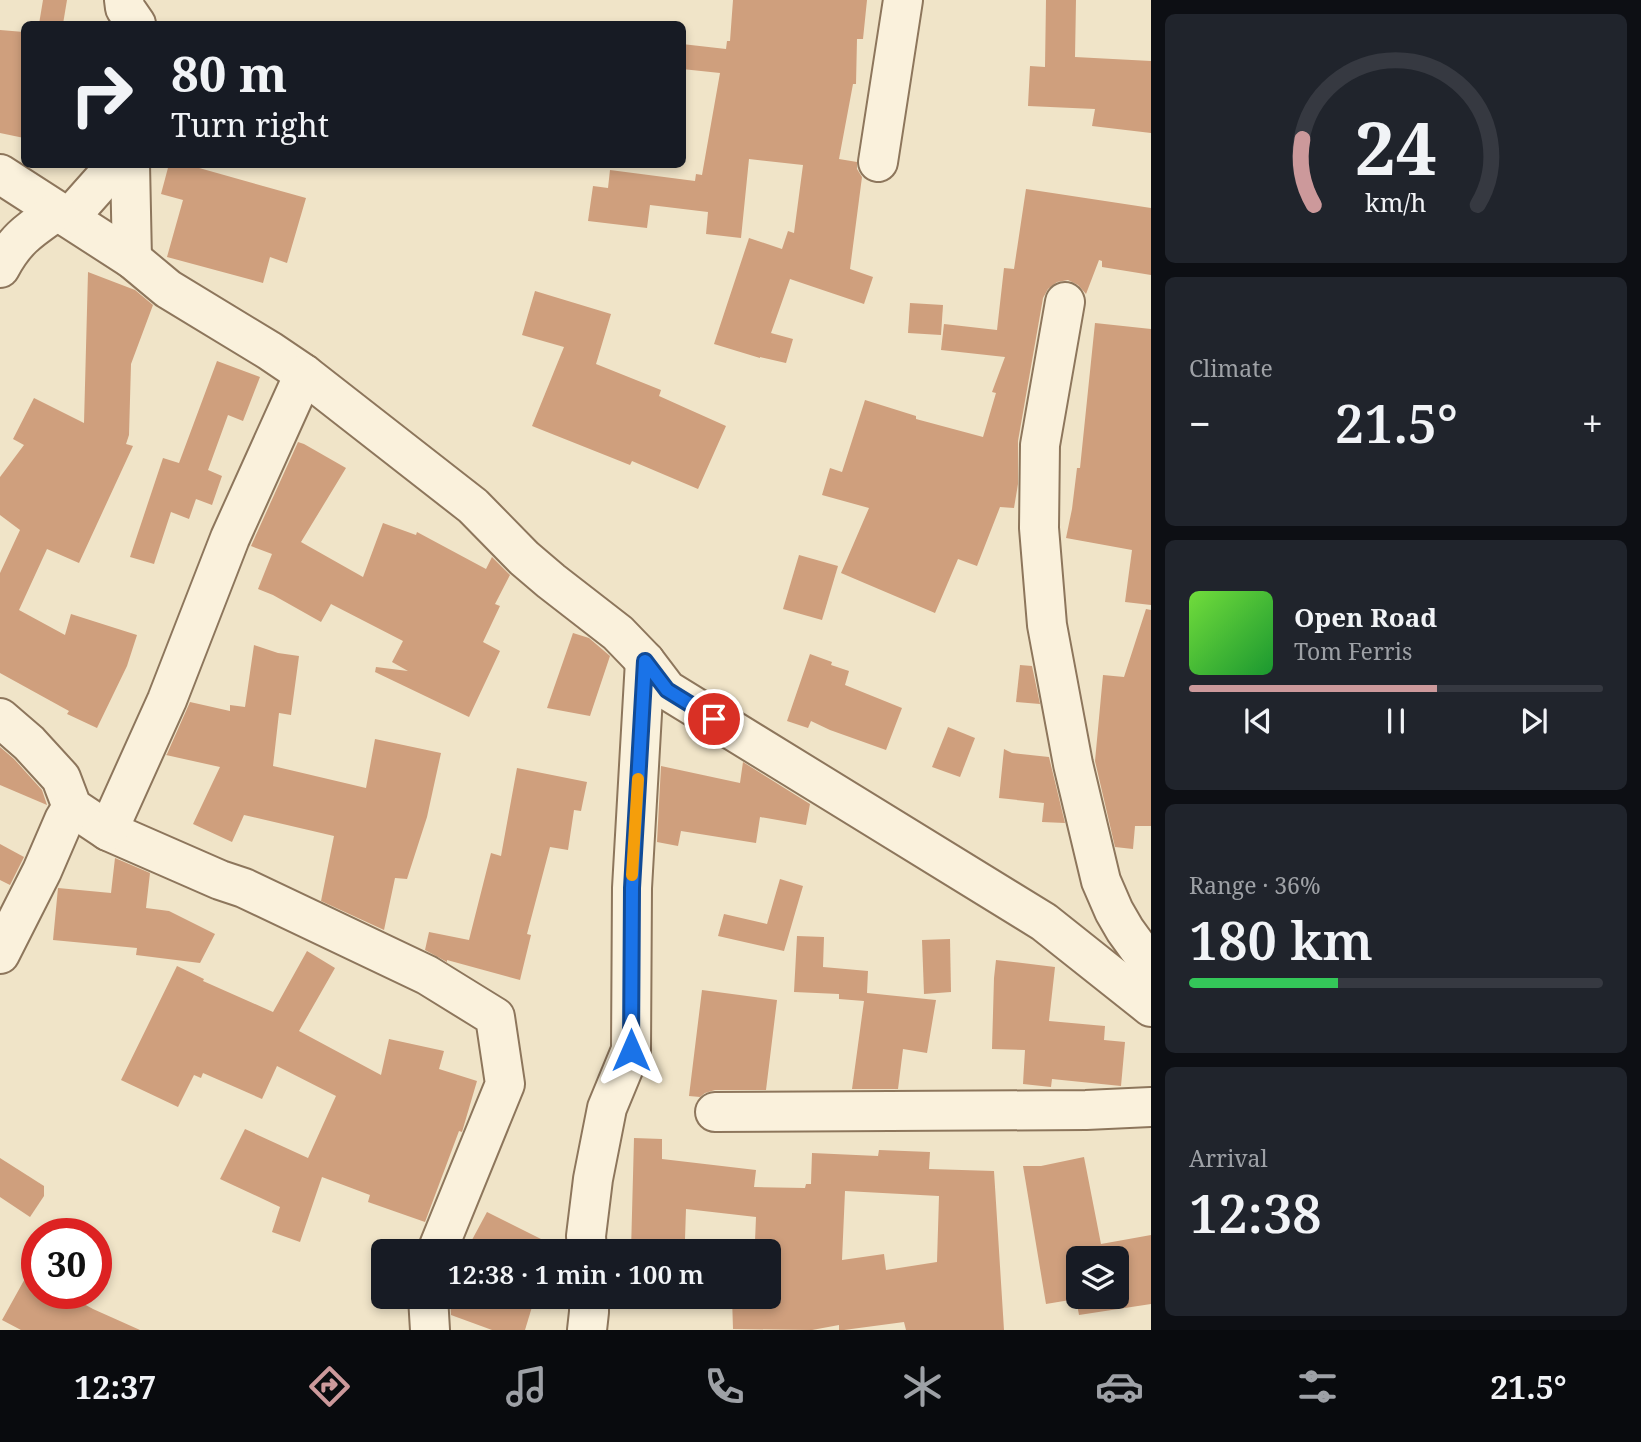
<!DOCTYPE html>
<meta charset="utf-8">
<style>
:root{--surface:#171b24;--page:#20242c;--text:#f1f3f6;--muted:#9ea1a6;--line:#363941;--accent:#cc999b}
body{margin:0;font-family:"Noto Serif",serif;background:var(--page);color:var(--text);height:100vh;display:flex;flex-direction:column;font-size:26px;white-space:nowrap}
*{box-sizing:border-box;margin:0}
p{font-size:23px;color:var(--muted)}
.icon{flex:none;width:38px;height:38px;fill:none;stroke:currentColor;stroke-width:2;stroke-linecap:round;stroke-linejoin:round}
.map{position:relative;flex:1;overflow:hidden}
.drawer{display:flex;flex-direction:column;gap:14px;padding:14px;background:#0d0f14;width:490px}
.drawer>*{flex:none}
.guide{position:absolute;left:21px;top:21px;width:665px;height:147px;border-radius:10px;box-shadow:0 4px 10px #0003;background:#171b24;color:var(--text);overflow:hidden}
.controls{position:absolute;left:1066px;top:1246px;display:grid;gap:14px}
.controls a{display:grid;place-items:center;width:63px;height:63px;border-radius:10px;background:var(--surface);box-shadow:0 4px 10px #0003;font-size:35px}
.speed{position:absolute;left:21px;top:1218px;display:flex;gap:14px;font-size:35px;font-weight:700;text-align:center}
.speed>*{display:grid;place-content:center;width:91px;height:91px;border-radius:50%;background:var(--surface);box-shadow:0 4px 10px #0003;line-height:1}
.speed .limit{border:10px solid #d22;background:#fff;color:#111}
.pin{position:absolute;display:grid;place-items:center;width:60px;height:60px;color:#fff;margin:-30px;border:4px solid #fff;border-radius:50%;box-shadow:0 2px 7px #0007}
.me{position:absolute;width:77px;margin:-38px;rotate:0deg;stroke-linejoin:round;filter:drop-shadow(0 0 5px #0008)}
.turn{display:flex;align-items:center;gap:24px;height:147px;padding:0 35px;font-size:32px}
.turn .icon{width:91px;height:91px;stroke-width:2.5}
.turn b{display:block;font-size:49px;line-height:60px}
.big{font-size:52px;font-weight:600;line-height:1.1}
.drawer .card{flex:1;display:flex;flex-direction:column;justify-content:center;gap:10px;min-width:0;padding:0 24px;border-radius:10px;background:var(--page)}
.drawer .dial{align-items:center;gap:0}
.dial svg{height:182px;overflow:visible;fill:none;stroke:var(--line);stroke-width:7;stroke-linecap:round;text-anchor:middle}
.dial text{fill:var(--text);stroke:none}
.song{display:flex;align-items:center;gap:21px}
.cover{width:84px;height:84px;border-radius:10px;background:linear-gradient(135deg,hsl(100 70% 55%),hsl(130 70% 35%))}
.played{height:7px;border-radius:4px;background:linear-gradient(90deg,var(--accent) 60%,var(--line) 60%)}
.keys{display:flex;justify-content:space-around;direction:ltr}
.heat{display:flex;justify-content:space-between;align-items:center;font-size:38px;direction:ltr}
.charge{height:10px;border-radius:5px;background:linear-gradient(90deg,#34c759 36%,var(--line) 0)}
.trip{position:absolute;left:371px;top:1239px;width:410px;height:70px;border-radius:10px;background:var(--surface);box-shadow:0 4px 10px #0003;font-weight:600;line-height:70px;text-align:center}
.tabs{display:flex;height:112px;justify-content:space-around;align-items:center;background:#090b0e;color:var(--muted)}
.tabs .icon{width:49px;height:49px}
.tabs .active{color:var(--accent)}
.tabs b{font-size:32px;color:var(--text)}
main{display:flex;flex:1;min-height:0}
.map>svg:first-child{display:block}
</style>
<main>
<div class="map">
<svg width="1151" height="1330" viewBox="0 0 1151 1330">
<rect width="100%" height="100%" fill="#f0e4c8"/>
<g fill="#cf9f7d" fill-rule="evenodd">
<path d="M 43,0 L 67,0 L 63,24 L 39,24 Z"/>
<path d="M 733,0 L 867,0 L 863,39 L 857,39 L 856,84 L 853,84 L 839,159 L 857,162 L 857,169 L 862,177 L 850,269 L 873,277 L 864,304 L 790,279 L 771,333 L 793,339 L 786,363 L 760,357 L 760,358 L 714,344 L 749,238 L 782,249 L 788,231 L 794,233 L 803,165 L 749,159 L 741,238 L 706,234 L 708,212 L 650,205 L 647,228 L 588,221 L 593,186 L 608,188 L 610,170 L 695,181 L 696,174 L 702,175 L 720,73 L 682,69 L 682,44 L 726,49 L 727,41 L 730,41 Z"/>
<path d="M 1046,0 L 1076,0 L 1075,57 L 1151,61 L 1151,133 L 1092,126 L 1095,109 L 1028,106 L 1030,66 L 1045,67 Z"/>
<path d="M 0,30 L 24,32 L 24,138 L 0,133 Z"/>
<path d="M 169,164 L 185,164 L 306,198 L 287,263 L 270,257 L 263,283 L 167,257 L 183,200 L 161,194 Z"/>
<path d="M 1026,189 L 1151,208 L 1151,275 L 1102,267 L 1102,261 L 1099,260 L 1086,294 L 1078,285 L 1068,280 L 1057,282 L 1048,289 L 1043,298 L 1018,441 L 1018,484 L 1014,508 L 1000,507 L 977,566 L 958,559 L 935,613 L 841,573 L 869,508 L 822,495 L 830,468 L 842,472 L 865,400 L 916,416 L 916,419 L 983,437 L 996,393 L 992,392 L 1005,357 L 941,350 L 944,324 L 997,330 L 1004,268 L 1014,269 Z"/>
<path d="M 88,272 L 135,290 L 153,305 L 131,364 L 129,435 L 126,444 L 133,446 L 79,563 L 47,549 L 19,610 L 65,635 L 71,614 L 137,635 L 127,666 L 97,728 L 67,714 L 69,711 L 0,673 L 0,573 L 20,530 L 0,515 L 0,477 L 24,445 L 13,439 L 34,398 L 84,423 Z"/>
<path d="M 535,291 L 611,314 L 596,364 L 661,390 L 659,396 L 726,426 L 698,489 L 632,461 L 630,465 L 532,426 L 564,347 L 522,335 Z"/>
<path d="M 910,303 L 943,305 L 941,335 L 908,333 Z"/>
<path d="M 1095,323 L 1151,329 L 1151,605 L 1125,602 L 1132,550 L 1066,538 L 1072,509 L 1077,468 L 1080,468 Z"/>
<path d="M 217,361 L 260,377 L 243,421 L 228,415 L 208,470 L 222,476 L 212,505 L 196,499 L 189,519 L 171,512 L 154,564 L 130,557 L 163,458 L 179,463 Z"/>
<path d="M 298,442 L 304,444 L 346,468 L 301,542 L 363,577 L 383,523 L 416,535 L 417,532 L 486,569 L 492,557 L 510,575 L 495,604 L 500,606 L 483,642 L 500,651 L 469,717 L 375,672 L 376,667 L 408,671 L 392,662 L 403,641 L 331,604 L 321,622 L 273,595 L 258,589 L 272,554 L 251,546 Z"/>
<path d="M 799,555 L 838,566 L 822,620 L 783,609 Z"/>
<path d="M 1146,609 L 1151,610 L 1151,826 L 1135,826 L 1133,849 L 1115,847 L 1095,761 L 1103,675 L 1124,677 Z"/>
<path d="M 573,633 L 589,638 L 610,656 L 590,716 L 547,708 Z"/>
<path d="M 254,645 L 278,653 L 299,656 L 291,715 L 279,713 L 273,766 L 366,788 L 375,739 L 441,753 L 427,817 L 407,879 L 395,878 L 384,930 L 321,901 L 334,836 L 244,815 L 232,842 L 193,824 L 220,767 L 166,755 L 167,754 L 190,702 L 230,711 L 230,705 L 245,707 Z"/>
<path d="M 810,654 L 832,662 L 831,665 L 849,671 L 845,685 L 902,708 L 886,750 L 830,730 L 811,721 L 808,728 L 787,721 Z"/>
<path d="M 1020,665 L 1032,666 L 1040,704 L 1016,702 Z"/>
<path d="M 948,727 L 975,738 L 960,777 L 932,767 Z"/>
<path d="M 0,747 L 14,759 L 42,790 L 47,805 L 0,785 Z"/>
<path d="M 1004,749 L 1012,753 L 1049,757 L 1065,823 L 1042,822 L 1044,803 L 999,798 Z"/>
<path d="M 743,762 L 810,804 L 806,825 L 760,817 L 756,843 L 681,831 L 678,846 L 657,842 L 661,766 L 740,783 Z"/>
<path d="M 517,768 L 587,782 L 581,811 L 574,810 L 568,850 L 550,847 L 527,934 L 531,935 L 520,980 L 447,960 L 447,962 L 425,950 L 429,932 L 469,940 L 491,853 L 501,856 Z"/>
<path d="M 0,844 L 24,857 L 10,885 L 0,880 Z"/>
<path d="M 115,858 L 150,873 L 146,908 L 169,911 L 215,934 L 200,963 L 136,955 L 137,948 L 53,940 L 58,888 L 111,893 Z"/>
<path d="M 780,879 L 803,886 L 784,951 L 718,936 L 724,914 L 767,924 Z"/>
<path d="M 797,936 L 824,937 L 823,967 L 868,971 L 867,993 L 936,1000 L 927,1053 L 903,1049 L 898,1089 L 852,1089 L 864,1001 L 839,999 L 839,994 L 794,992 Z"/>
<path d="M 950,939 L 951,992 L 924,994 L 922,940 Z"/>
<path d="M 307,951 L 335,968 L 299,1031 L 381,1075 L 389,1039 L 444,1051 L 439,1069 L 477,1081 L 462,1132 L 459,1131 L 425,1222 L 368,1202 L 370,1195 L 322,1177 L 300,1242 L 272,1232 L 280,1207 L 220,1179 L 245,1129 L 308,1158 L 336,1096 L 277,1066 L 262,1099 L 203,1073 L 201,1078 L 194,1075 L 178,1107 L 121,1080 L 177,966 L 204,979 L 203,981 L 273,1012 Z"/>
<path d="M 996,960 L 1055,967 L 1049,1021 L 1105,1026 L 1104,1040 L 1125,1042 L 1121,1086 L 1052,1079 L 1051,1087 L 1023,1084 L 1025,1050 L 992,1049 L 994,978 Z"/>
<path d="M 702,990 L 777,1000 L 766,1090 L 715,1090 L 705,1093 L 700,1097 L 689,1096 Z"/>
<path d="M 634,1138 L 662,1139 L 662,1159 L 756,1170 L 754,1187 L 805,1188 L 806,1184 L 811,1184 L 812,1153 L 878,1156 L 879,1150 L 930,1152 L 929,1169 L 994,1171 L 1004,1330 L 906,1330 L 904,1322 L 844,1330 L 839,1330 L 839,1325 L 812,1330 L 733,1329 L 732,1297 L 768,1297 L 768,1241 L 755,1241 L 756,1217 L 686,1209 L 685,1239 L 675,1239 L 677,1251 L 631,1251 ZM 845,1191 L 939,1196 L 937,1262 L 886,1270 L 884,1254 L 842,1260 Z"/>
<path d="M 1084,1157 L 1101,1244 L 1151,1235 L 1151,1304 L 1079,1315 L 1076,1299 L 1046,1304 L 1023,1166 L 1041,1166 ZM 1078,1258 L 1116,1258 L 1116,1297 L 1078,1297 Z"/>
<path d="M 0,1158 L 44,1186 L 44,1196 L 30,1217 L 0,1197 Z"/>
<path d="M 487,1212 L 551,1244 L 549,1251 L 466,1251 Z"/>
<path d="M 37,1257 L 37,1293 L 64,1293 L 93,1309 L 140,1330 L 21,1330 L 2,1320 Z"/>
<path d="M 450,1297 L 535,1297 L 525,1330 L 492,1330 L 451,1315 Z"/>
</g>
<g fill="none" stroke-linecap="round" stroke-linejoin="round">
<defs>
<g id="minor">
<path d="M 124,0 L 125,8 L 136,24"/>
<path d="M 878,162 L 903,0"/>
<path d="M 130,164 L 132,259"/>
<path d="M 0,174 L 132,259 L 168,289 L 270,351 L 304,374 L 473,506 L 524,558 L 551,581 L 618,633 L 645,661 L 667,690 L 1044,922 L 1151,1007"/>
<path d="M 69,218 L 117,164"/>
<path d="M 0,268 C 16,238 30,230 57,211"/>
<path d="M 1065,302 L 1040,445 L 1039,528 L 1047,625 L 1073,764 L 1101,881 L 1114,911 L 1125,930 L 1151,966"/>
<path d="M 0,718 L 29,743 L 61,778 L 72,807 L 108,831 L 220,880 L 244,888 L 427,975 L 495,1017 L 505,1084 L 437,1251"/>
<path d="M 108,831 L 167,700 L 230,538 L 304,374"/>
<path d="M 0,954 L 42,871 L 64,820 L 72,807"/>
<path d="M 715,1112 L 1086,1110 L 1151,1107"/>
<path d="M 587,1251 L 586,1236 L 593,1179 L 607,1108 L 631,1050 L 632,888 L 645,661"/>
<path d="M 428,1297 L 430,1330"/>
<path d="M 587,1330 L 589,1312 L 589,1297"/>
</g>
</defs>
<use href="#minor" stroke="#8d765c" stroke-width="42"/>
<use href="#minor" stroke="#faf1dc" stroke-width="38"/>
</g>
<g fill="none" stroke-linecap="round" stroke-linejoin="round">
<defs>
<path id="route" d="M 631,1050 L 632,888 L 645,661 L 667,690 L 714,719"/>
</defs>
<use href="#route" stroke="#114b97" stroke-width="18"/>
<use href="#route" stroke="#1a73e8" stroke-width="12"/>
<path stroke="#f59e0b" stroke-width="12" d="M 632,875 L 638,779"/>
</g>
</svg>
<div class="controls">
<a><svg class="icon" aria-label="layers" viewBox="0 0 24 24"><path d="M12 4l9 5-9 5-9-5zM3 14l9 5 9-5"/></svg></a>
</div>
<div class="speed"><div class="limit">30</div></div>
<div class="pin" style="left:714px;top:719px;background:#d93025"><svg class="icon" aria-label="arrive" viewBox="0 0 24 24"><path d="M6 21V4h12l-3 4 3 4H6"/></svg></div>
<svg class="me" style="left:631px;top:1050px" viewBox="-20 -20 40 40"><path d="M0-17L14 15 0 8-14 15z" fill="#1a73e8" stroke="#fff" stroke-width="4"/></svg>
<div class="trip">12:38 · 1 min · 100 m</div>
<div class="guide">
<div class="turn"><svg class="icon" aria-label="right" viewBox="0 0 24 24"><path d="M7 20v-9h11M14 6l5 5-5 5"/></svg><div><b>80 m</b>Turn right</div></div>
</div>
</div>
<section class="drawer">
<div class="card dial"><svg viewBox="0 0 100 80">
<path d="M14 69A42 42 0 1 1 86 69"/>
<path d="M14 69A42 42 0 0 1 9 40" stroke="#cc999b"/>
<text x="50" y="56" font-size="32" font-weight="700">24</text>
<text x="50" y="72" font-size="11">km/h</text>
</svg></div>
<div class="card"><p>Climate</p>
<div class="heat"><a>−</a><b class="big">21.5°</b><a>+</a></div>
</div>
<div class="card">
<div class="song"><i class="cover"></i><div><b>Open Road</b><p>Tom Ferris</p></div></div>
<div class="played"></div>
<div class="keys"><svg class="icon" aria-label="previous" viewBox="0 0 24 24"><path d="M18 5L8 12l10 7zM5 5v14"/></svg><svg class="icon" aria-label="pause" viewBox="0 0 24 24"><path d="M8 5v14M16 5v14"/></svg><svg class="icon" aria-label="next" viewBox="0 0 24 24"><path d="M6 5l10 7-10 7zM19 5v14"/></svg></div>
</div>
<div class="card"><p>Range · 36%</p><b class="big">180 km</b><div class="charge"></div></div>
<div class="card"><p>Arrival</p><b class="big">12:38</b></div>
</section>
</main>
<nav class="tabs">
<b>12:37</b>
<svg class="icon active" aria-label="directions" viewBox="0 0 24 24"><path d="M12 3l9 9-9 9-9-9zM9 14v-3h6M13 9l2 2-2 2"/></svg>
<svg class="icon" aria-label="music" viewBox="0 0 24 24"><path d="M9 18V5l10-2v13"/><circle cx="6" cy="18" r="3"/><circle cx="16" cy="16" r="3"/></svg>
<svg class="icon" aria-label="phone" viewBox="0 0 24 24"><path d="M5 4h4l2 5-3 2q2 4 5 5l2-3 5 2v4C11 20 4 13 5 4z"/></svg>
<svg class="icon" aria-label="climate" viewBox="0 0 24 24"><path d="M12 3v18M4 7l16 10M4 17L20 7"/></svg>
<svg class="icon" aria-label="car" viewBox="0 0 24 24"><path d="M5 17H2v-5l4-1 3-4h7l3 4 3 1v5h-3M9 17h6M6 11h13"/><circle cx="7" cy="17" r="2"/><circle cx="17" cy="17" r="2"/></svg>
<svg class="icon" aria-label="filters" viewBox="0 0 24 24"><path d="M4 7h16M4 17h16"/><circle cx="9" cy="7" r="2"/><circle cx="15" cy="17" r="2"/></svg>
<b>21.5°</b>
</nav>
